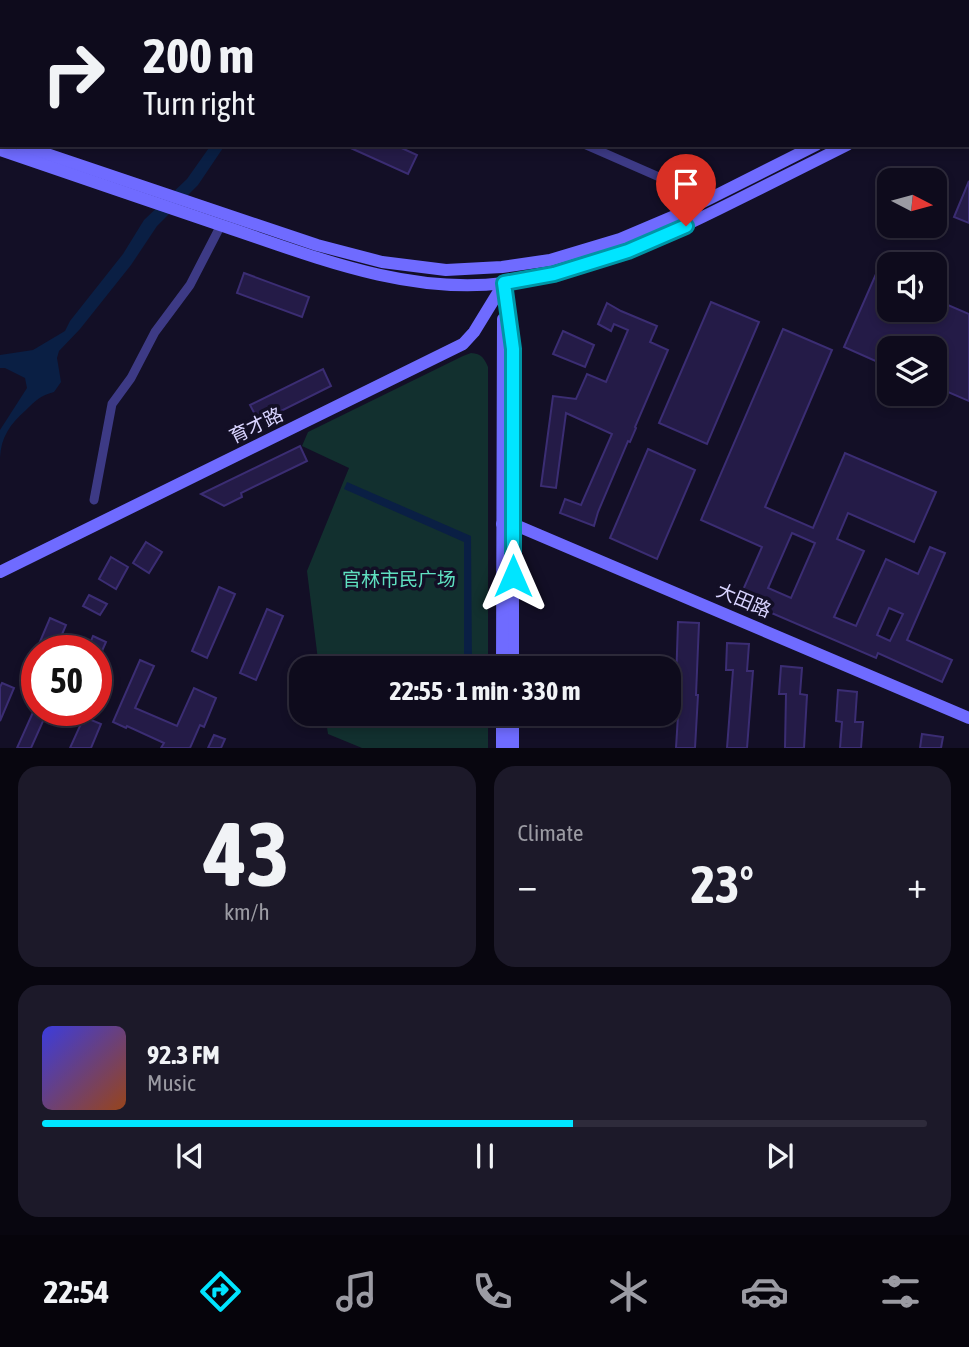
<!DOCTYPE html>
<meta charset="utf-8">
<style>
:root{--surface:#0e0b1c;--page:#1c1929;--text:#f1f3f6;--muted:#9b9ba3;--line:#2e2b3b;--accent:#00e5ff}
body{margin:0;font-family:"Asap Condensed","Noto Sans SC",sans-serif;background:var(--page);color:var(--text);height:100vh;display:flex;flex-direction:column;font-size:26px;white-space:nowrap}
*{box-sizing:border-box;margin:0}
p{font-size:23px;color:var(--muted)}
.icon{flex:none;width:38px;height:38px;fill:none;stroke:currentColor;stroke-width:2;stroke-linecap:round;stroke-linejoin:round}
.map{position:relative;height:748px;overflow:hidden}
.panel{display:flex;flex-direction:column;gap:18px;padding:18px;background:#08060f;flex:1}
.panel>*{flex:none}
.guide{position:absolute;left:0px;top:0px;width:970px;height:147px;box-shadow:0 4px 10px #0003,0 0 0 2px var(--line);background:#0e0b1c;color:var(--text);overflow:hidden}
.needle{width:46px;rotate:96deg}
.controls{position:absolute;left:877px;top:168px;display:grid;gap:14px}
.controls a{display:grid;place-items:center;width:70px;height:70px;border-radius:14px;background:var(--surface);box-shadow:0 4px 10px #0003,0 0 0 2px var(--line);font-size:35px}
.speed{position:absolute;left:21px;top:635px;display:flex;gap:14px;font-size:35px;font-weight:700;text-align:center}
.speed>*{display:grid;place-content:center;width:91px;height:91px;border-radius:50%;background:var(--surface);box-shadow:0 4px 10px #0003,0 0 0 2px var(--line);line-height:1}
.speed .limit{border:10px solid #d22;background:#fff;color:#111}
.pin{position:absolute;display:grid;place-items:center;width:60px;height:60px;color:#fff;margin:-72px -30px;border-radius:50% 50% 50% 0;rotate:-45deg;box-shadow:0 0 7px #0007}
.pin .icon{rotate:45deg}
.me{position:absolute;width:77px;margin:-38px;rotate:0deg;stroke-linejoin:round;filter:drop-shadow(0 0 5px #0008)}
.turn{display:flex;align-items:center;gap:24px;height:147px;padding:0 28px;font-size:32px}
.turn .icon{width:91px;height:91px;stroke-width:2.5}
.turn b{display:block;font-size:49px;line-height:60px}
.big{font-size:52px;font-weight:700;line-height:1.1}
.panel .widget{flex:1;display:flex;flex-direction:column;justify-content:center;gap:10px;min-width:0;padding:0 24px;border-radius:21px;background:var(--page)}
.panel .dial{align-items:center;gap:0}
.dial b{font-size:91px;line-height:1}
.song{display:flex;align-items:center;gap:21px}
.cover{width:84px;height:84px;border-radius:10px;background:linear-gradient(135deg,hsl(240 70% 55%),hsl(20 70% 35%))}
.played{height:7px;border-radius:4px;background:linear-gradient(90deg,var(--accent) 60%,var(--line) 60%)}
.keys{display:flex;justify-content:space-around;direction:ltr}
.heat{display:flex;justify-content:space-between;align-items:center;font-size:38px;direction:ltr}
.panel .tiles{flex:1;display:grid;gap:18px;grid-template-columns:1fr 1fr}
.widget:last-child{grid-column:span 2}
.trip{position:absolute;left:289px;top:656px;width:392px;height:70px;border-radius:21px;background:var(--surface);box-shadow:0 4px 10px #0003,0 0 0 2px var(--line);font-weight:700;line-height:70px;text-align:center}
.dock{display:flex;height:112px;justify-content:space-around;align-items:center;background:#06040b;color:var(--muted)}
.dock .icon{width:49px;height:49px}
.dock .current{color:var(--accent)}
.dock b{font-size:32px;color:var(--text)}
.map>svg:first-child{display:block}
</style>
<div class="map">
<svg width="969" height="749" viewBox="0 0 969 749">
<rect width="100%" height="100%" fill="#130f26"/>
<g fill="#12302f">
<path d="M 471,353 C 482,354 484,358 488,367 L 488,668 L 319,668 L 307,571 L 349,468 L 302,446 L 308,432 L 463,356 Z"/>
<path d="M 325,714 L 488,714 L 488,748 L 362,748 L 328,734 Z"/>
</g>
<g fill="#0a1f44">
<path d="M 211,145 L 225,145 L 198,185 L 157,226 L 131,265 L 80,329 L 59,351 L 57,358 L 61,382 L 54,392 C 40,396 36,400 26,410 C 10,424 1,437 0,458 L 0,430 L 27,388 L 25,378 L 5,368 L 0,368 L 0,355 L 33,350 L 65,331 L 70,321 L 123,254 L 144,220 L 187,179 Z"/>
<path d="M 347,482 L 471,536 L 472,668 L 464,668 L 464,542 L 344,489 Z"/>
</g>
<g fill="#241b47" stroke="#3b2d73" stroke-width="2" fill-rule="evenodd">
<path d="M 344,145 L 395,145 L 417,155 L 408,174 Z"/>
<path d="M 969,181 L 969,223 L 954,217 Z"/>
<path d="M 244,273 L 309,297 L 302,317 L 237,293 Z"/>
<path d="M 876,274 L 889,279 L 889,310 L 934,310 L 934,299 L 969,314 L 969,401 L 934,386 L 934,348 L 889,348 L 889,367 L 844,347 Z"/>
<path d="M 711,302 L 759,322 L 707,444 L 659,423 Z"/>
<path d="M 607,303 L 621,311 L 657,326 L 650,342 L 668,350 L 635,427 L 636,428 L 630,442 L 628,441 L 598,512 L 594,526 L 560,513 L 565,499 L 581,505 L 612,434 L 566,413 L 556,488 L 541,486 L 553,396 L 576,399 L 587,374 L 606,382 L 628,330 L 614,324 L 611,331 L 598,324 Z"/>
<path d="M 783,329 L 832,350 L 765,507 L 813,528 L 845,453 L 936,492 L 914,542 L 848,513 L 837,539 L 864,551 L 834,617 L 856,626 L 886,559 L 918,574 L 930,547 L 945,553 L 907,640 L 952,660 L 942,682 L 878,653 L 876,658 L 739,599 L 762,547 L 701,520 ZM 792,533 L 815,543 L 791,598 L 768,588 ZM 889,608 L 903,614 L 890,641 L 877,635 Z"/>
<path d="M 563,331 L 594,345 L 585,367 L 553,354 Z"/>
<path d="M 323,369 L 331,386 L 259,422 L 250,405 Z"/>
<path d="M 300,446 L 307,461 L 241,493 L 242,497 L 224,506 L 201,494 Z"/>
<path d="M 648,449 L 695,470 L 657,559 L 610,538 Z"/>
<path d="M 146,542 L 162,552 L 149,573 L 133,563 Z"/>
<path d="M 111,557 L 128,567 L 116,589 L 99,579 Z"/>
<path d="M 219,587 L 235,594 L 207,658 L 192,651 Z"/>
<path d="M 89,595 L 107,604 L 100,615 L 83,606 Z"/>
<path d="M 267,609 L 283,616 L 256,680 L 240,673 Z"/>
<path d="M 50,618 L 66,625 L 55,651 L 36,651 Z"/>
<path d="M 678,622 L 699,623 L 696,695 L 698,695 L 695,748 L 676,748 L 680,683 L 676,682 Z"/>
<path d="M 93,636 L 106,642 L 102,651 L 87,651 Z"/>
<path d="M 727,643 L 749,644 L 747,671 L 753,671 L 747,748 L 727,748 L 733,670 L 726,670 Z"/>
<path d="M 140,660 L 154,666 L 135,708 L 177,726 L 194,688 L 216,698 L 204,727 L 200,725 L 190,748 L 161,748 L 164,743 L 127,726 L 126,728 L 113,722 Z"/>
<path d="M 781,666 L 802,668 L 800,694 L 807,695 L 804,748 L 785,748 L 786,694 L 779,694 Z"/>
<path d="M 2,683 L 14,688 L 0,721 L 0,687 Z"/>
<path d="M 838,690 L 857,692 L 855,722 L 863,722 L 861,748 L 840,748 L 842,722 L 836,721 Z"/>
<path d="M 34,710 L 48,710 L 31,748 L 17,748 Z"/>
<path d="M 84,717 L 101,724 L 91,748 L 70,748 Z"/>
<path d="M 922,734 L 943,737 L 941,748 L 920,748 Z"/>
<path d="M 214,735 L 225,739 L 221,748 L 208,748 Z"/>
</g>
<g fill="none" stroke-linecap="round" stroke-linejoin="round">
<g stroke="#3d3a85" stroke-width="9">
<path d="M 586,145 L 682,187 L 694,197 L 697,205"/>
<path d="M 94,500 L 112,404 L 131,378 L 155,332 L 190,285 L 221,225"/>
</g>
<g stroke="#6f6bff" stroke-width="12">
<path d="M 968,69 L 969,68"/>
<path d="M 968,85 L 969,84"/>
<path d="M 0,139 L 2,139"/>
<path d="M 20,145 L 317,245 L 382,262 L 446,270 L 502,267 L 550,260 L 620,239 L 679,214 L 816,145"/>
<path d="M 0,150 C 75,176 151,201 226,227 C 315,257 408,295 504,283 C 586,274 661,238 733,202 C 771,183 809,164 847,145"/>
<path d="M 503,281 L 513,349 L 513,668"/>
<path d="M 502,524 L 513,524 L 969,718"/>
<path d="M 0,572 L 463,344 L 474,332 L 504,283"/>
<path d="M 502,668 L 503,319"/>
<path d="M 513,714 L 513,749"/>
<path d="M 502,749 L 502,714"/>
</g>
</g>
<g fill="none" stroke-linecap="round" stroke-linejoin="round">
<defs>
<path id="route" d="M 513,576 L 513,349 L 504,283 L 554,274 L 628,251 L 686,226"/>
</defs>
<use href="#route" stroke="#0095a6" stroke-width="18"/>
<use href="#route" stroke="#00e5ff" stroke-width="12"/>
</g>
<g text-anchor="middle" stroke-width="7" stroke-linejoin="round" paint-order="stroke">
<g font-size="19" fill="#d9d4ff" stroke="#130f26">
<text transform="translate(256 425) rotate(-26)" y="7">育才路</text>
<text transform="translate(744 600) rotate(23)" y="7">大田路</text>
</g>
<g font-size="19" fill="#5fe0c0" stroke="#130f26">
<text x="399" y="586">官林市民广场</text>
</g>
</g>
</svg>
<div class="controls">
<a><svg class="needle" viewBox="-14 -14 28 28"><path d="M0-13l5 13h-10z" fill="#e53935"/><path d="M0 13l5-13h-10z" fill="#9b9ba3"/></svg></a>
<a><svg class="icon" aria-label="sound" viewBox="0 0 24 24"><path d="M4 9h4l5-4v14l-5-4H4zM17 9q2 3 0 6"/></svg></a>
<a><svg class="icon" aria-label="layers" viewBox="0 0 24 24"><path d="M12 4l9 5-9 5-9-5zM3 14l9 5 9-5"/></svg></a>
</div>
<div class="speed"><div class="limit">50</div></div>
<div class="pin" style="left:686px;top:226px;background:#d93025"><svg class="icon" aria-label="arrive" viewBox="0 0 24 24"><path d="M6 21V4h12l-3 4 3 4H6"/></svg></div>
<svg class="me" style="left:513px;top:576px" viewBox="-20 -20 40 40"><path d="M0-17L14 15 0 8-14 15z" fill="#00e5ff" stroke="#fff" stroke-width="4"/></svg>
<div class="trip">22:55 · 1 min · 330 m</div>
<div class="guide">
<div class="turn"><svg class="icon" aria-label="right" viewBox="0 0 24 24"><path d="M7 20v-9h11M14 6l5 5-5 5"/></svg><div><b>200 m</b>Turn right</div></div>
</div>
</div>
<section class="panel">
<div class="tiles">
<div class="widget dial"><b>43</b><p>km/h</p></div>
<div class="widget"><p>Climate</p>
<div class="heat"><a>−</a><b class="big">23°</b><a>+</a></div>
</div>
<div class="widget">
<div class="song"><i class="cover"></i><div><b>92.3 FM</b><p>Music</p></div></div>
<div class="played"></div>
<div class="keys"><svg class="icon" aria-label="previous" viewBox="0 0 24 24"><path d="M18 5L8 12l10 7zM5 5v14"/></svg><svg class="icon" aria-label="pause" viewBox="0 0 24 24"><path d="M8 5v14M16 5v14"/></svg><svg class="icon" aria-label="next" viewBox="0 0 24 24"><path d="M6 5l10 7-10 7zM19 5v14"/></svg></div>
</div>
</div>
</section>
<nav class="dock">
<b>22:54</b>
<svg class="icon current" aria-label="directions" viewBox="0 0 24 24"><path d="M12 3l9 9-9 9-9-9zM9 14v-3h6M13 9l2 2-2 2"/></svg>
<svg class="icon" aria-label="music" viewBox="0 0 24 24"><path d="M9 18V5l10-2v13"/><circle cx="6" cy="18" r="3"/><circle cx="16" cy="16" r="3"/></svg>
<svg class="icon" aria-label="phone" viewBox="0 0 24 24"><path d="M5 4h4l2 5-3 2q2 4 5 5l2-3 5 2v4C11 20 4 13 5 4z"/></svg>
<svg class="icon" aria-label="climate" viewBox="0 0 24 24"><path d="M12 3v18M4 7l16 10M4 17L20 7"/></svg>
<svg class="icon" aria-label="car" viewBox="0 0 24 24"><path d="M5 17H2v-5l4-1 3-4h7l3 4 3 1v5h-3M9 17h6M6 11h13"/><circle cx="7" cy="17" r="2"/><circle cx="17" cy="17" r="2"/></svg>
<svg class="icon" aria-label="filters" viewBox="0 0 24 24"><path d="M4 7h16M4 17h16"/><circle cx="9" cy="7" r="2"/><circle cx="15" cy="17" r="2"/></svg>
</nav>
